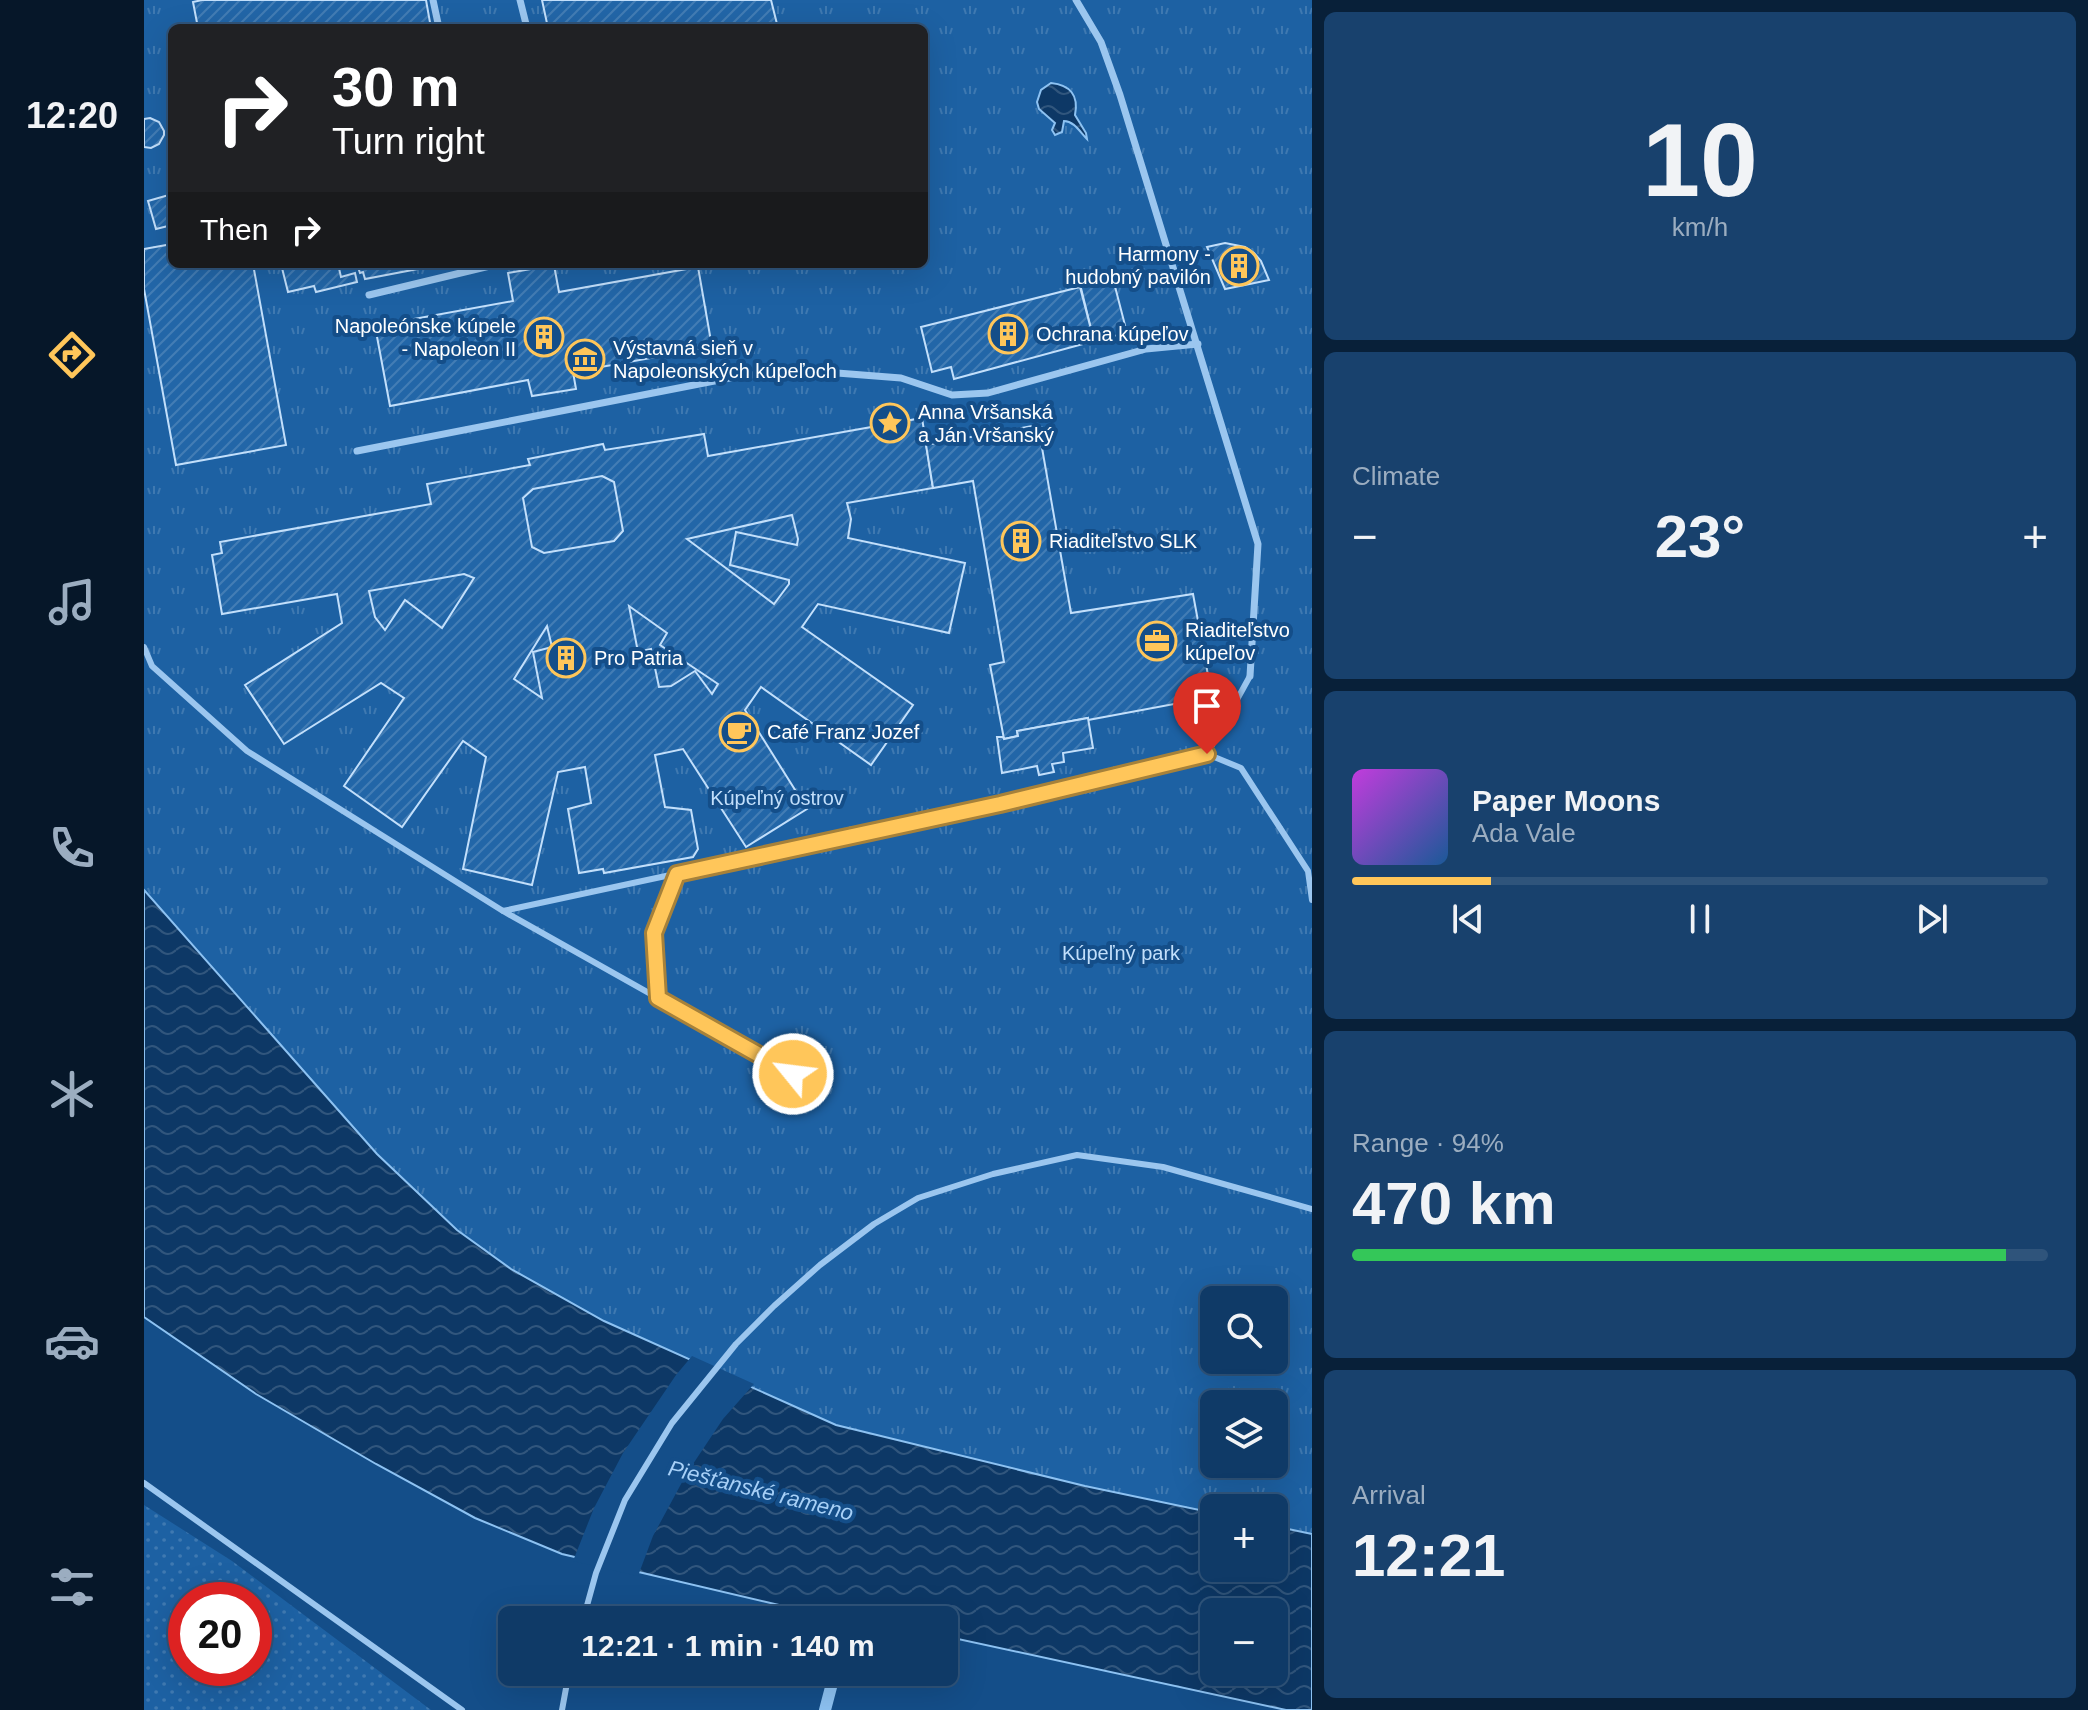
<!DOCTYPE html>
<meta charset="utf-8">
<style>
:root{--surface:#0f3a67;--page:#18416d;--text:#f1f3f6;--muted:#9badc0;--line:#2f547b;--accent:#ffc65a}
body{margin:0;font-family:Helvetica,sans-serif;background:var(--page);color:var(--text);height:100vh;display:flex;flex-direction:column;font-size:30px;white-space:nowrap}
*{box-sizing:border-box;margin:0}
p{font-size:26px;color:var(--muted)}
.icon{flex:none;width:44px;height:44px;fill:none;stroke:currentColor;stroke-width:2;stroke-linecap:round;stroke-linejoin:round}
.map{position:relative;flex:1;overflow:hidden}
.panel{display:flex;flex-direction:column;gap:12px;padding:12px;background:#082039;width:776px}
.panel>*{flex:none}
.top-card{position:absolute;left:24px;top:24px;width:760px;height:244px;border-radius:12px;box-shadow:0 8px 32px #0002,0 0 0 2px var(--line);background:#202124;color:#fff;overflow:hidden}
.tools{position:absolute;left:1056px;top:1286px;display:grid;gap:16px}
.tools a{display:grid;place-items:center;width:88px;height:88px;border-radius:12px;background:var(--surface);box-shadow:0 8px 32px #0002,0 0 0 2px var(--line);font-size:40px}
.speed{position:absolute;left:24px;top:1582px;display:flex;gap:16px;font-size:40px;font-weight:700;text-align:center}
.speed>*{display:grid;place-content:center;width:104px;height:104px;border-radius:50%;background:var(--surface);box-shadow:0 8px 32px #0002,0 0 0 2px var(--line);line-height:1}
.speed .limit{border:12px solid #d22;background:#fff;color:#111}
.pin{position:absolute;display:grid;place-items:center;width:68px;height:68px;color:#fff;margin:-82px -34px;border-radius:50% 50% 50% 0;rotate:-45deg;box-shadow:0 0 8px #0007}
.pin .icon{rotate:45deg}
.me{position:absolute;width:88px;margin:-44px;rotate:299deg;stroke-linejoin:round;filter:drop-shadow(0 0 6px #0008)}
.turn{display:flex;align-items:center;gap:28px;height:168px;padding:0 32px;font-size:36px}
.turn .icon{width:104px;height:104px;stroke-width:2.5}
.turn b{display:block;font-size:56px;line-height:68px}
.then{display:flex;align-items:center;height:76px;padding:0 32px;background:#0003;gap:16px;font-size:30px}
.big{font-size:60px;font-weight:800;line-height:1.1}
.panel .tile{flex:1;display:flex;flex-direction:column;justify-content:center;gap:12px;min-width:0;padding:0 28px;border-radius:12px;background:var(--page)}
.panel .dial{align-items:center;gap:0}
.dial b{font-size:104px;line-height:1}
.song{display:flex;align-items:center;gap:24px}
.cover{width:96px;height:96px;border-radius:12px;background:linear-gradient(135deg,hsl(290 70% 55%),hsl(210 70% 35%))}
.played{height:8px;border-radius:4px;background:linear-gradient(90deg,var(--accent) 20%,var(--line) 20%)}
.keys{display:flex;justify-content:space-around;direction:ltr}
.heat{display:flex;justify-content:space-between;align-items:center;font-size:44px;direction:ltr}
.charge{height:12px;border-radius:6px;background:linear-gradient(90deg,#34c759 94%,var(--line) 0)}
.trip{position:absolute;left:354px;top:1606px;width:460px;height:80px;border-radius:12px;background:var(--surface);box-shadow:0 8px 32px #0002,0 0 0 2px var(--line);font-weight:800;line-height:80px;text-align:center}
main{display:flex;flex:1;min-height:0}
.menu{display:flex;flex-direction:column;width:144px;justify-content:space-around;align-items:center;background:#061729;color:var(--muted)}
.menu .icon{width:56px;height:56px}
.menu .active{color:var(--accent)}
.menu b{font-size:36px;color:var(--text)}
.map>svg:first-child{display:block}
</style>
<main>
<nav class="menu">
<b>12:20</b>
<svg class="icon active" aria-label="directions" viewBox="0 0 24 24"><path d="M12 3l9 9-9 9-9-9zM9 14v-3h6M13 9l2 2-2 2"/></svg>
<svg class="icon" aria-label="music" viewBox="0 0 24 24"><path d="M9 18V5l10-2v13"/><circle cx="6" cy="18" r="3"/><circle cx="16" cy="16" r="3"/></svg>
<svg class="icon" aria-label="phone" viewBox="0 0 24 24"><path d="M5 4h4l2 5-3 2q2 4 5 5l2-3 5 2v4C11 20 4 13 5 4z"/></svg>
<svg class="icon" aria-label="climate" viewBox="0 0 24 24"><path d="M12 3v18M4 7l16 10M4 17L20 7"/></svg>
<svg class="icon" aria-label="car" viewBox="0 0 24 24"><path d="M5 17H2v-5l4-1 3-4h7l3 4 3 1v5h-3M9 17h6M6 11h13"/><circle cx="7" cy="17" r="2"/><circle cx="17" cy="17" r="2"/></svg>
<svg class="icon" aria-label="filters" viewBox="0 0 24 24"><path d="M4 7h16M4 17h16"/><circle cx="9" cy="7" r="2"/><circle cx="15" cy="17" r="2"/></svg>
</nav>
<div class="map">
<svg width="1168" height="1710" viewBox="0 0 1168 1710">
<defs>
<pattern id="grass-dots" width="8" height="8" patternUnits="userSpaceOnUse" patternTransform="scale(2)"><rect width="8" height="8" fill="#1d61a3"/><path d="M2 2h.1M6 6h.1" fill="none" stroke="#3f79b1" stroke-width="1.8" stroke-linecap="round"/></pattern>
<pattern id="park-tufts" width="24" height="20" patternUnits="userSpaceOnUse" patternTransform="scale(2)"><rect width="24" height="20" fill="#1d61a3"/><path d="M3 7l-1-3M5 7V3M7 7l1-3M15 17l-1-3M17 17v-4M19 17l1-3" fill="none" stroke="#3f79b1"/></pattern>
<pattern id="water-waves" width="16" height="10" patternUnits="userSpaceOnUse" patternTransform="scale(2)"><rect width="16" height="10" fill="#0d3866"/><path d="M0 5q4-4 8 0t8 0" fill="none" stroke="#31567d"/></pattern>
<pattern id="building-hatch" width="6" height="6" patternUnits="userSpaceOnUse" patternTransform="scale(2)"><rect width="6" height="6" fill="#2266a8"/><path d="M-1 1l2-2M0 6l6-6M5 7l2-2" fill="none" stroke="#437db5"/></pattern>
</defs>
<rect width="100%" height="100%" fill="#144e89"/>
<path fill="url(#grass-dots)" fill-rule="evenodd" d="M 0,1505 L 88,1561 L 287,1710 L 0,1710 ZM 42,1600 L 110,1600 L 110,1668 L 42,1668 Z"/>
<path fill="url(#park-tufts)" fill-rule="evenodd" d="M 0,0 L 1168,0 L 1168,1534 L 1130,1526 L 1130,1508 L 1070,1508 L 1070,1513 L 941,1486 L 692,1425 L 460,1321 L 367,1269 L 314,1230 L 233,1154 L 0,890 ZM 28,28 L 780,28 L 780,264 L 28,264 ZM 1070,1300 L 1130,1300 L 1130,1360 L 1070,1360 ZM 1070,1404 L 1130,1404 L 1130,1464 L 1070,1464 Z"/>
<g fill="url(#water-waves)" stroke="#8dc2f2" stroke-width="2" fill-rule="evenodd">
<path d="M 907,83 C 926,85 935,95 931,115 L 942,133 L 943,139 C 936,132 930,121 920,121 L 918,132 L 911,135 L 908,130 L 911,123 L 895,109 L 893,102 L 897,90 Z"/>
<path d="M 0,890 L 233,1154 L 313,1230 L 367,1269 L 460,1321 L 692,1425 L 941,1486 L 1070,1513 L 1070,1568 L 1130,1568 L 1130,1526 L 1168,1534 L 1168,1710 L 1142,1710 L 800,1636 L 800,1620 L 685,1620 L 682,1616 L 418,1554 L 331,1518 L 232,1464 L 112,1394 L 0,1317 ZM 1070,1612 L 1130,1612 L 1130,1672 L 1070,1672 Z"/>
</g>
<path fill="#144e89" d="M 548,1356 L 610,1384 L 579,1419 L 543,1473 L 509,1536 L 494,1576 L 429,1561 L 450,1508 L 479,1453 L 532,1375 Z"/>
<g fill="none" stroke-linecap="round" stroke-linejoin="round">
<path stroke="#8dc2f2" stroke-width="12" d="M 681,1710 L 691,1672"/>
</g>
<g fill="url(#building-hatch)" stroke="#c2dffb" stroke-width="2">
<path d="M 58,0 L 282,0 L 287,28 L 54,28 L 49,2 Z"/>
<path d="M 398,0 L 627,0 L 634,28 L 404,28 Z"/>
<path d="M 6,118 L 15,122 L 20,131 L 20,135 L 15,144 L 7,148 L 0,147 L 0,119 Z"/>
<path d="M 28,194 L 28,225 L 12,229 L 4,201 Z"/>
<path d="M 1081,243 L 1101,247 L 1110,253 L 1117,261 L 1125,280 L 1081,289 L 1063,247 Z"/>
<path d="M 28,244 L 28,264 L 109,264 L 142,445 L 32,465 L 0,289 L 0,249 Z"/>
<path d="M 137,264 L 194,264 L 197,277 L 211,273 L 213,282 L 172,292 L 170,286 L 144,292 Z"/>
<path d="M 213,264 L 300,264 L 221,279 L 219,272 L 216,273 Z"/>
<path d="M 410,265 L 415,292 L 554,267 L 568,347 L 429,372 L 432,389 L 388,396 L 384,380 L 246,406 L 231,326 L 369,301 L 364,273 Z"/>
<path d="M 967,271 L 983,333 L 950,341 L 935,280 Z"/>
<path d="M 936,287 L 950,341 L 810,379 L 807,367 L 788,372 L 777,327 Z"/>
<path d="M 778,418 L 789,488 L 703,503 L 707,519 L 704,538 L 821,563 L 805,633 L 674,604 L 658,627 L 769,705 L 727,765 L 617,687 L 601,710 L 663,809 L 602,847 L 539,749 L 511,755 L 521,807 L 547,810 L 554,849 L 549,857 L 460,873 L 459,869 L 435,873 L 424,809 L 447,803 L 441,767 L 414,772 L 388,885 L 319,869 L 342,757 L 319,741 L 258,827 L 200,786 L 260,698 L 237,683 L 140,744 L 101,685 L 198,623 L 193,594 L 78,614 L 68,555 L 78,553 L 76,542 L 287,504 L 283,484 L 386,465 L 384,459 L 459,444 L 461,450 L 560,434 L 564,456 Z"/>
<path d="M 894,425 L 927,613 L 1049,594 L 1068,697 L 944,720 L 944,718 L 873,731 L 874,736 L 860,739 L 846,665 L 860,662 L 829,481 L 789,488 L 782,445 Z"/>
<path d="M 458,476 L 470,482 L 479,531 L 470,541 L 400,553 L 388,547 L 379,498 L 389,489 Z"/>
<path d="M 648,515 L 654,539 L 653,545 L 592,532 L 586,565 L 645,580 L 645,584 L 630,604 L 543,539 Z"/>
<path d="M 320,574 L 330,578 L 298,628 L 261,600 L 241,630 L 231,617 L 225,591 Z"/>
<path d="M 485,606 L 523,633 L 516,645 L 574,684 L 568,694 L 551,671 L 527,686 L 515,687 L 507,649 L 494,652 Z"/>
<path d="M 403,626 L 408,647 L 389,652 L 398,698 L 370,679 Z"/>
<path d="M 944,718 L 949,748 L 919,753 L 920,762 L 908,764 L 910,772 L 895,775 L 893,766 L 858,773 L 853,737 L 859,737 L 860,739 L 874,736 L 873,731 Z"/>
</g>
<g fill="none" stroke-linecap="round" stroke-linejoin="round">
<g stroke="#9bc6ef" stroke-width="6">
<path d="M 0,647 L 8,666 L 103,751 L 359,911 L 856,804 L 1063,754 L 1106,676"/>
<path d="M 1063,754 L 1097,768 L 1164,871 L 1168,900"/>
<path d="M 359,911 L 649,1074"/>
<path d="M 514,998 L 510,933 L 533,874"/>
<path d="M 0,1483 L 318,1710"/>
<path d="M 439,1620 L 452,1573 L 481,1500 L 528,1423 L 592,1344 L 630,1306 L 676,1265 L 730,1224 L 774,1198 L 849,1174 L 933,1155 L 1019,1167 L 1168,1209"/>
<path d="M 418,1710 L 425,1672"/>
</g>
<g stroke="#9bc6ef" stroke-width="7">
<path d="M 289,0 L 295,28"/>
<path d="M 376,0 L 383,28"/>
<path d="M 932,0 L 957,42 L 976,95 L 1114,544 L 1106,676"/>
<path d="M 225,295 L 354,264"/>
<path d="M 213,451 L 601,375 L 693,373 L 757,378 L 808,395 L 844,393 L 1002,349 L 1054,344"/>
</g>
</g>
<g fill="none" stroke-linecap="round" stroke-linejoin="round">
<defs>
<path id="route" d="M 649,1074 L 514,998 L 510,933 L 533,874 L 856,804 L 1063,754"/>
</defs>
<use href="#route" stroke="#a6813a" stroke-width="20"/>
<use href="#route" stroke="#ffc65a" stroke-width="14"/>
</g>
<defs>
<symbol id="building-ring" viewBox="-11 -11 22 22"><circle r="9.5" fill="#144e89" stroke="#ffc65a" stroke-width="1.5"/><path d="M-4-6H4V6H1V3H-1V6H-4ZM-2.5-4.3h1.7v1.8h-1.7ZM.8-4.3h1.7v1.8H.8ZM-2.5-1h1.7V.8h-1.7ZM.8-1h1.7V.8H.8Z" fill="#ffc65a"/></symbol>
<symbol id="museum-ring" viewBox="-11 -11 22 22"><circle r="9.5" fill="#144e89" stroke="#ffc65a" stroke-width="1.5"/><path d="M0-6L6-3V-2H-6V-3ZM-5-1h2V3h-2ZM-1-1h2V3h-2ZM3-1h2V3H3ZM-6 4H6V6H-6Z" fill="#ffc65a"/></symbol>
<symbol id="sight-ring" viewBox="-11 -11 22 22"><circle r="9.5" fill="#144e89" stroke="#ffc65a" stroke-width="1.5"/><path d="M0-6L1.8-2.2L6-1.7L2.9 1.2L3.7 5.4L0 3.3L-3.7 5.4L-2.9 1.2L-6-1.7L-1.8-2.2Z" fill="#ffc65a"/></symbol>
<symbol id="office-ring" viewBox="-11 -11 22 22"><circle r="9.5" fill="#144e89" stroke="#ffc65a" stroke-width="1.5"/><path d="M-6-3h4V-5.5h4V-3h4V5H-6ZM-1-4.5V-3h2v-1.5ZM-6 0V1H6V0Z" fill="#ffc65a"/></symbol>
<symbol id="cafe-ring" viewBox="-11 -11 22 22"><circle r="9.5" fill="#144e89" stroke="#ffc65a" stroke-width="1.5"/><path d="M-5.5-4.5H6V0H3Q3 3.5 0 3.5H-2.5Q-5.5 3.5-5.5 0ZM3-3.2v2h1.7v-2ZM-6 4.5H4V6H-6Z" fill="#ffc65a"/></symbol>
</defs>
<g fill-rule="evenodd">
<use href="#building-ring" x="1073" y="244" width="44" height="44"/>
<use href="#building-ring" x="842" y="312" width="44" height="44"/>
<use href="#building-ring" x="378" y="315" width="44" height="44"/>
<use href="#museum-ring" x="419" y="337" width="44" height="44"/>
<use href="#sight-ring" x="724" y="401" width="44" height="44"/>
<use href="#building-ring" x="855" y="519" width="44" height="44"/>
<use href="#office-ring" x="991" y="619" width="44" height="44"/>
<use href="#building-ring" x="400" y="636" width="44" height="44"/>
<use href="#cafe-ring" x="573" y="710" width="44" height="44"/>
</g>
<g text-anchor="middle" stroke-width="8" stroke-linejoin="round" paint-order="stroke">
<g font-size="20" fill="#fff" stroke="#144e89" text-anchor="start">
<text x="1067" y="261" text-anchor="end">Harmony -<tspan x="1067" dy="23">hudobný pavilón</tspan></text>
<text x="372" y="333" text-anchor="end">Napoleónske kúpele<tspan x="372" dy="23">- Napoleon II</tspan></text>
<text x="892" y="341">Ochrana kúpeľov</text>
<text x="469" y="355">Výstavná sieň v<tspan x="469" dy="23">Napoleonských kúpeľoch</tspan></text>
<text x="774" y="419">Anna Vršanská<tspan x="774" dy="23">a Ján Vršanský</tspan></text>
<text x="905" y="548">Riaditeľstvo SLK</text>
<text x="1041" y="637">Riaditeľstvo<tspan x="1041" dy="23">kúpeľov</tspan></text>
<text x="450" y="665">Pro Patria</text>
<text x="623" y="739">Café Franz Jozef</text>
</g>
<g font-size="20" fill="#c2dffb" stroke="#144e89">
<text x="633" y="805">Kúpeľný ostrov</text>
<text x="977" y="960">Kúpeľný park</text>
</g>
<g font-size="22" font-style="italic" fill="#a7d0f7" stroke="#144e89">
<text transform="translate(617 1490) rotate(14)" y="8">Piešťanské rameno</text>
</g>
</g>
</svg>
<div class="tools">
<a><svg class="icon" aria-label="search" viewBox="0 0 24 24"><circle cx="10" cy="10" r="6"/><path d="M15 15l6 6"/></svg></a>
<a><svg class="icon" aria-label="layers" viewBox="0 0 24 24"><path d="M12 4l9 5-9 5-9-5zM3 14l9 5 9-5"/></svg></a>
<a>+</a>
<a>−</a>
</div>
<div class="speed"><div class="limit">20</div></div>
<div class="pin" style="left:1063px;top:754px;background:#d93025"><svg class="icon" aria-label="arrive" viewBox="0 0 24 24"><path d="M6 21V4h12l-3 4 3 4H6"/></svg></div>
<svg class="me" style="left:649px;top:1074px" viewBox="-20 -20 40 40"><circle r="17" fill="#ffc65a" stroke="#fff" stroke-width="3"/><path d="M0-11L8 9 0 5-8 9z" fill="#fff"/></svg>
<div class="trip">12:21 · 1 min · 140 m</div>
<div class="top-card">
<div class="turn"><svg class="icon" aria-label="right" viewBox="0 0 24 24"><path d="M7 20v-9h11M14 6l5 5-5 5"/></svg><div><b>30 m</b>Turn right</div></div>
<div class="then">Then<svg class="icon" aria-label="right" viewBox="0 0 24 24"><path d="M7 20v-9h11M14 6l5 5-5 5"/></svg></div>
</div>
</div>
<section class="panel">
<div class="tile dial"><b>10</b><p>km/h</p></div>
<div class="tile"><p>Climate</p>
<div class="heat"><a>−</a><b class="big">23°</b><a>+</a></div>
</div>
<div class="tile">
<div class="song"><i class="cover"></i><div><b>Paper Moons</b><p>Ada Vale</p></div></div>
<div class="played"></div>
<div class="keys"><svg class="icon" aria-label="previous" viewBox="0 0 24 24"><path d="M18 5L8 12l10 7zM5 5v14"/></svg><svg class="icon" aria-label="pause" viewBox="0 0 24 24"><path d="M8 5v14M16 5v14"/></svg><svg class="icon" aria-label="next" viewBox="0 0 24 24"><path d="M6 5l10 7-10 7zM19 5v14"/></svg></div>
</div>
<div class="tile"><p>Range · 94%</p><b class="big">470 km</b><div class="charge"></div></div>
<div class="tile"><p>Arrival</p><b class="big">12:21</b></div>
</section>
</main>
